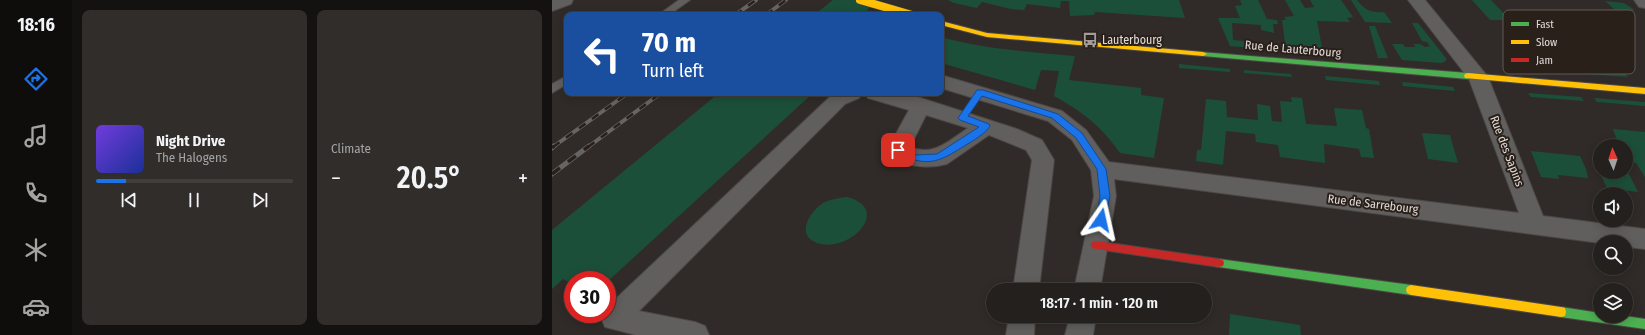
<!DOCTYPE html>
<meta charset="utf-8">
<style>
:root{--surface:#24201e;--page:#302d2b;--text:#f1f3f6;--muted:#a3a3a4;--line:#413e3c;--accent:#1a73e8}
body{margin:0;font-family:"Fira Sans Condensed",sans-serif;background:var(--page);color:var(--text);height:100vh;display:flex;flex-direction:column;font-size:15px;white-space:nowrap}
*{box-sizing:border-box;margin:0}
p{font-size:13px;color:var(--muted)}
.icon{flex:none;width:22px;height:22px;fill:none;stroke:currentColor;stroke-width:2;stroke-linecap:round;stroke-linejoin:round}
.map{position:relative;flex:1;overflow:hidden}
.details{display:flex;flex-direction:column;gap:10px;padding:10px;background:#141210;width:480px}
.details>*{flex:none}
.hud{position:absolute;left:12px;top:12px;width:380px;height:84px;border-radius:8px;box-shadow:0 2px 10px #0003,0 0 0 1px var(--line);background:#1a4fa0;color:#fff;overflow:hidden}
.needle{width:26px;rotate:357deg}
.tools{position:absolute;left:1041px;top:139px;display:grid;gap:8px}
.tools a{display:grid;place-items:center;width:40px;height:40px;border-radius:50%;background:var(--surface);box-shadow:0 2px 10px #0003,0 0 0 1px var(--line);font-size:20px}
.speed{position:absolute;left:12px;top:271px;display:flex;gap:8px;font-size:20px;font-weight:700;text-align:center}
.speed>*{display:grid;place-content:center;width:52px;height:52px;border-radius:50%;background:var(--surface);box-shadow:0 2px 10px #0003,0 0 0 1px var(--line);line-height:1}
.speed .limit{border:6px solid #d22;background:#fff;color:#111}
.pin{position:absolute;display:grid;place-items:center;width:34px;height:34px;color:#fff;margin:-17px;border-radius:8px;box-shadow:0 2px 6px #0006}
.me{position:absolute;width:44px;margin:-22px;rotate:11deg;stroke-linejoin:round;filter:drop-shadow(0 0 3px #0008)}
.turn{display:flex;align-items:center;gap:14px;height:84px;padding:0 12px;font-size:18px}
.turn .icon{width:52px;height:52px;stroke-width:2.5}
.turn b{display:block;font-size:28px;line-height:34px}
.big{font-size:30px;font-weight:600;line-height:1.1}
.details .tile{flex:1;display:flex;flex-direction:column;justify-content:center;gap:6px;min-width:0;padding:0 14px;border-radius:8px;background:var(--page)}
.song{display:flex;align-items:center;gap:12px}
.cover{width:48px;height:48px;border-radius:6px;background:linear-gradient(135deg,hsl(260 70% 55%),hsl(230 70% 35%))}
.played{height:4px;border-radius:2px;background:linear-gradient(90deg,var(--accent) 15%,var(--line) 15%)}
.keys{display:flex;justify-content:space-around;direction:ltr}
.heat{display:flex;justify-content:space-between;align-items:center;font-size:22px;direction:ltr}
.details .tiles{flex:1;display:grid;gap:10px;grid-template-columns:repeat(2,1fr)}
.trip{position:absolute;left:434px;top:283px;width:226px;height:40px;border-radius:20px;background:var(--surface);box-shadow:0 2px 10px #0003,0 0 0 1px var(--line);font-weight:600;line-height:40px;text-align:center}
main{display:flex;flex:1;min-height:0}
.menu{display:flex;flex-direction:column;width:72px;justify-content:space-around;align-items:center;background:#0e0d0c;color:var(--muted)}
.menu .icon{width:28px;height:28px}
.menu .active{color:var(--accent)}
.menu b{font-size:18px;color:var(--text)}
.map>svg:first-child{display:block}
</style>
<main>
<nav class="menu">
<b>18:16</b>
<svg class="icon active" aria-label="directions" viewBox="0 0 24 24"><path d="M12 3l9 9-9 9-9-9zM9 14v-3h6M13 9l2 2-2 2"/></svg>
<svg class="icon" aria-label="music" viewBox="0 0 24 24"><path d="M9 18V5l10-2v13"/><circle cx="6" cy="18" r="3"/><circle cx="16" cy="16" r="3"/></svg>
<svg class="icon" aria-label="phone" viewBox="0 0 24 24"><path d="M5 4h4l2 5-3 2q2 4 5 5l2-3 5 2v4C11 20 4 13 5 4z"/></svg>
<svg class="icon" aria-label="climate" viewBox="0 0 24 24"><path d="M12 3v18M4 7l16 10M4 17L20 7"/></svg>
<svg class="icon" aria-label="car" viewBox="0 0 24 24"><path d="M5 17H2v-5l4-1 3-4h7l3 4 3 1v5h-3M9 17h6M6 11h13"/><circle cx="7" cy="17" r="2"/><circle cx="17" cy="17" r="2"/></svg>
</nav>
<section class="details">
<div class="tiles">
<div class="tile">
<div class="song"><i class="cover"></i><div><b>Night Drive</b><p>The Halogens</p></div></div>
<div class="played"></div>
<div class="keys"><svg class="icon" aria-label="previous" viewBox="0 0 24 24"><path d="M18 5L8 12l10 7zM5 5v14"/></svg><svg class="icon" aria-label="pause" viewBox="0 0 24 24"><path d="M8 5v14M16 5v14"/></svg><svg class="icon" aria-label="next" viewBox="0 0 24 24"><path d="M6 5l10 7-10 7zM19 5v14"/></svg></div>
</div>
<div class="tile"><p>Climate</p>
<div class="heat"><a>−</a><b class="big">20.5°</b><a>+</a></div>
</div>
</div>
</section>
<div class="map">
<svg width="1093" height="335" viewBox="0 0 1093 335">
<rect width="100%" height="100%" fill="#302b28"/>
<g fill="#1c4f39">
<path d="M 281,0 L 322,0 L 312,15 L 262,15 Z"/>
<path d="M 396,0 L 627,0 L 633,18 L 543,12 L 542,15 L 518,16 L 517,1 L 509,1 L 508,8 L 475,4 L 472,10 L 459,9 L 430,2 L 425,8 L 402,3 Z"/>
<path d="M 688,0 L 706,0 L 715,19 L 725,20 L 726,24 L 721,24 L 722,33 L 709,30 L 709,25 L 680,23 L 681,40 L 710,43 L 711,49 L 678,46 L 666,18 L 688,18 L 683,6 L 690,5 Z"/>
<path d="M 733,0 L 748,0 L 753,8 L 762,7 L 758,0 L 789,0 L 801,17 L 795,18 L 798,22 L 765,21 L 771,53 L 734,50 L 730,20 L 734,20 L 732,17 L 742,16 Z"/>
<path d="M 799,0 L 805,0 C 812,10 820,13 832,12 L 840,23 L 813,22 Z"/>
<path d="M 920,0 L 939,0 L 958,20 L 938,20 Z"/>
<path d="M 1053,1 L 1072,3 L 1083,10 L 1055,13 L 1052,10 L 1062,9 Z"/>
<path d="M 860,23 L 866,23 L 894,58 L 894,61 L 889,63 L 850,60 L 840,44 L 851,44 L 853,47 L 863,47 L 862,44 L 868,44 L 873,47 L 878,46 L 875,42 L 870,41 Z"/>
<path d="M 817,26 L 823,26 L 836,58 L 826,58 Z"/>
<path d="M 389,37 C 433,49 477,52 523,56 L 517,80 L 589,88 L 589,95 L 612,98 L 602,158 L 568,153 C 549,126 531,112 502,96 L 507,71 L 489,70 L 483,90 L 389,63 Z"/>
<path d="M 627,64 L 678,69 L 678,72 L 627,68 Z"/>
<path d="M 1003,67 L 1072,72 L 1076,77 L 1006,72 Z"/>
<path d="M 692,70 L 739,74 L 740,77 L 692,73 Z"/>
<path d="M 773,76 L 827,81 L 828,85 L 774,80 Z"/>
<path d="M 850,82 L 901,87 L 903,91 L 851,86 Z"/>
<path d="M 167,93 L 261,93 L 55,282 L 55,280 L 21,280 L 21,284 L 11,279 L 0,289 L 0,230 Z"/>
<path d="M 976,93 L 1029,97 L 1032,101 L 979,97 Z"/>
<path d="M 739,97 L 750,98 L 754,124 L 785,126 L 782,108 L 810,110 L 814,128 L 817,129 L 822,158 L 809,157 L 807,149 L 772,144 L 773,163 L 728,157 L 726,145 L 704,142 L 703,134 L 674,131 L 671,165 L 644,161 L 645,150 L 649,150 L 654,99 L 674,101 L 675,117 L 706,120 L 705,104 L 718,106 L 720,121 L 730,122 L 728,101 L 740,102 Z"/>
<path d="M 1042,98 L 1093,102 L 1093,106 L 1045,102 Z"/>
<path d="M 1061,129 L 1093,132 L 1093,177 L 1084,163 L 1076,161 L 1074,158 L 1074,146 L 1067,146 Z"/>
<path d="M 870,133 L 898,135 L 906,163 L 876,159 Z"/>
<path d="M 979,151 L 1028,156 L 1034,169 L 1036,178 L 1006,175 L 1007,179 L 989,177 Z"/>
<path d="M 1040,157 L 1048,159 L 1048,172 L 1074,172 L 1074,168 L 1086,192 L 1055,188 Z"/>
<path d="M 295,197 C 341,209 297,254 265,243 C 243,235 258,211 271,203 C 279,199 287,198 295,197 Z"/>
<path d="M 678,314 L 748,325 L 749,335 L 677,335 Z"/>
</g>
<g fill="none" stroke-linecap="round" stroke-linejoin="round">
<defs>
<g id="lane">
<path d="M 127,0 L 138,0 L 117,15 L 106,15 Z"/>
<path d="M 15,76 L 15,84 L 0,93 L 0,84 Z"/>
</g>
<g id="street">
<path d="M 0,0 L 21,0 L 19,4 L 0,11 Z"/>
<path d="M 856,0 L 873,0 L 936,77 L 991,216 L 1093,229 L 1093,249 L 1074,247 L 1074,242 L 1048,243 L 562,179 L 564,196 L 548,290 L 522,290 L 542,196 L 539,170 L 520,140 L 496,121 L 389,88 L 389,75 L 510,111 L 534,130 L 557,162 L 967,213 L 917,79 Z"/>
<path d="M 1082,0 L 1093,0 L 1093,8 L 1087,7 Z"/>
<path d="M 282,93 L 310,93 L 307,98 L 293,104 L 87,311 L 143,322 L 153,326 L 157,335 L 84,335 L 53,327 L 49,318 L 50,314 L 55,314 L 55,307 Z"/>
<path d="M 313,93 L 347,93 L 369,98 L 465,129 L 490,140 L 502,160 L 487,290 L 461,290 L 480,160 L 474,150 L 437,135 L 395,164 C 377,169 345,168 335,150 L 357,110 L 316,98 ZM 374,115 L 416,128 C 398,140 382,157 358,147 Z"/>
<path d="M 457,316 L 483,316 L 482,335 L 454,335 Z"/>
<path d="M 518,316 L 544,316 L 541,335 L 513,335 Z"/>
</g>
<g id="fast">
<path d="M 648,52 L 916,73 L 920,76 L 916,79 L 651,56 L 647,54 Z"/>
<path d="M 667,259 L 859,285 L 863,287 L 864,290 L 863,293 L 859,295 L 667,267 L 663,266 L 662,263 L 663,260 Z"/>
<path d="M 1009,307 L 1048,313 L 1048,316 L 1073,316 L 1093,319 L 1093,329 L 1009,317 L 1005,316 L 1004,312 L 1005,308 Z"/>
</g>
<g id="slow">
<path d="M 389,21 L 435,33 L 651,52 L 655,54 L 651,56 L 435,37 L 389,25 Z"/>
<path d="M 916,73 L 1093,88 L 1093,94 L 913,78 L 912,76 L 913,74 Z"/>
<path d="M 859,285 L 1009,307 L 1013,308 L 1014,312 L 1013,316 L 1009,317 L 859,295 L 855,293 L 854,290 L 855,287 Z"/>
</g>
<path id="jam" d="M 544,241 L 667,259 L 671,260 L 672,263 L 671,266 L 667,267 L 544,249 L 540,248 L 539,245 L 540,242 Z"/>
</defs>
<use href="#lane" stroke="#4b4745" stroke-width="2"/>
<use href="#street" stroke="#4b4745" stroke-width="2"/>
<use href="#fast" stroke="#4b4745" stroke-width="2"/>
<use href="#slow" stroke="#4b4745" stroke-width="2"/>
<use href="#jam" stroke="#4b4745" stroke-width="2"/>
<use href="#lane" fill="#605f5e" fill-rule="evenodd"/>
<use href="#street" fill="#605f5e" fill-rule="evenodd"/>
<use href="#fast" fill="#4caf50" fill-rule="evenodd"/>
<use href="#slow" fill="#ffc107" fill-rule="evenodd"/>
<use href="#jam" fill="#c62828" fill-rule="evenodd"/>
<defs>
<g id="rail-far1">
<path d="M 183,15 L 204,0"/>
<path d="M 214,15 L 234,0"/>
<path d="M 1,147 L 76,93"/>
<path d="M 36,147 L 109,93"/>
</g>
<g id="rail">
<path d="M 0,148 L 2,146"/>
<path d="M 0,174 L 37,146"/>
</g>
</defs>
<use href="#rail-far1" stroke="#676564" stroke-width="4"/>
<use href="#rail" stroke="#676564" stroke-width="5"/>
<use href="#rail-far1" stroke="#2a201a" stroke-width="2.5" stroke-dasharray="8" stroke-linecap="butt"/>
<use href="#rail" stroke="#2a201a" stroke-width="3.5" stroke-dasharray="10" stroke-linecap="butt"/>
<defs>
<path id="slow-bridge" d="M 308,0 L 360,15"/>
</defs>
<use href="#slow-bridge" stroke="#4b4745" stroke-width="9" stroke-linecap="butt"/>
<use href="#slow-bridge" stroke="#ffc107" stroke-width="8"/>
</g>
<path fill="#1a73e8" stroke="#114b97" d="M 425,90 L 431,90 L 506,114 L 530,133 L 554,169 L 558,196 L 552,223 L 545,223 L 544,220 L 548,196 L 545,169 L 524,138 L 500,118 L 430,96 L 416,116 L 437,124 L 438,126 C 433,134 422,140 414,145 C 385,163 376,168 343,152 L 342,150 L 346,147 L 364,155 L 385,154 L 427,127 L 408,120 L 406,118 Z"/>
<defs>
<symbol id="bus-bare" viewBox="-9 -9 18 18"><path d="M-5-6H5V4H4V6H2V4H-2V6H-4V4H-5ZM-3.5-4V0h7V-4ZM-3.5 1.2v1.5H-2V1.2ZM2 1.2v1.5H3.5V1.2Z" fill="#a39d9a" stroke="#2a201a" stroke-width="2.5" paint-order="stroke"/></symbol>
</defs>
<g fill-rule="evenodd">
<use href="#bus-bare" x="527" y="29" width="22" height="22"/>
</g>
<g text-anchor="middle" stroke-width="4" stroke-linejoin="round" paint-order="stroke">
<g font-size="12" fill="#e1dad7" stroke="#2a201a" text-anchor="start">
<text x="550" y="44">Lauterbourg</text>
</g>
<g font-size="12" fill="#e1dad7" stroke="#2a201a">
<text transform="translate(741 49) rotate(5)" y="4">Rue de Lauterbourg</text>
<text transform="translate(955 151) rotate(69)" y="4">Rue des Sapins</text>
<text transform="translate(821 204) rotate(7)" y="4">Rue de Sarrebourg</text>
</g>
</g>
<rect x="951" y="10" width="132" height="64" rx="6" fill="#2a201a" stroke="#615853" stroke-width="1"/>
<rect x="959" y="22" width="18" height="4" fill="#4caf50"/>
<rect x="959" y="40" width="18" height="4" fill="#ffc107"/>
<rect x="959" y="58" width="18" height="4" fill="#c62828"/>
<g font-size="11" fill="#e1dad7">
<text x="984" y="28">Fast</text>
<text x="984" y="46">Slow</text>
<text x="984" y="64">Jam</text>
</g>
</svg>
<div class="tools">
<a><svg class="needle" viewBox="-14 -14 28 28"><path d="M0-13l5 13h-10z" fill="#e53935"/><path d="M0 13l5-13h-10z" fill="#a3a3a4"/></svg></a>
<a><svg class="icon" aria-label="sound" viewBox="0 0 24 24"><path d="M4 9h4l5-4v14l-5-4H4zM17 9q2 3 0 6"/></svg></a>
<a><svg class="icon" aria-label="search" viewBox="0 0 24 24"><circle cx="10" cy="10" r="6"/><path d="M15 15l6 6"/></svg></a>
<a><svg class="icon" aria-label="layers" viewBox="0 0 24 24"><path d="M12 4l9 5-9 5-9-5zM3 14l9 5 9-5"/></svg></a>
</div>
<div class="speed"><div class="limit">30</div></div>
<div class="pin" style="left:346px;top:150px;background:#d93025"><svg class="icon" aria-label="arrive" viewBox="0 0 24 24"><path d="M6 21V4h12l-3 4 3 4H6"/></svg></div>
<svg class="me" style="left:549px;top:220px" viewBox="-20 -20 40 40"><path d="M0-17L14 15 0 8-14 15z" fill="#1a73e8" stroke="#fff" stroke-width="4"/></svg>
<div class="trip">18:17 · 1 min · 120 m</div>
<div class="hud">
<div class="turn"><svg class="icon" aria-label="left" viewBox="0 0 24 24"><path d="M17 20v-9H6M10 6l-5 5 5 5"/></svg><div><b>70 m</b>Turn left</div></div>
</div>
</div>
</main>
